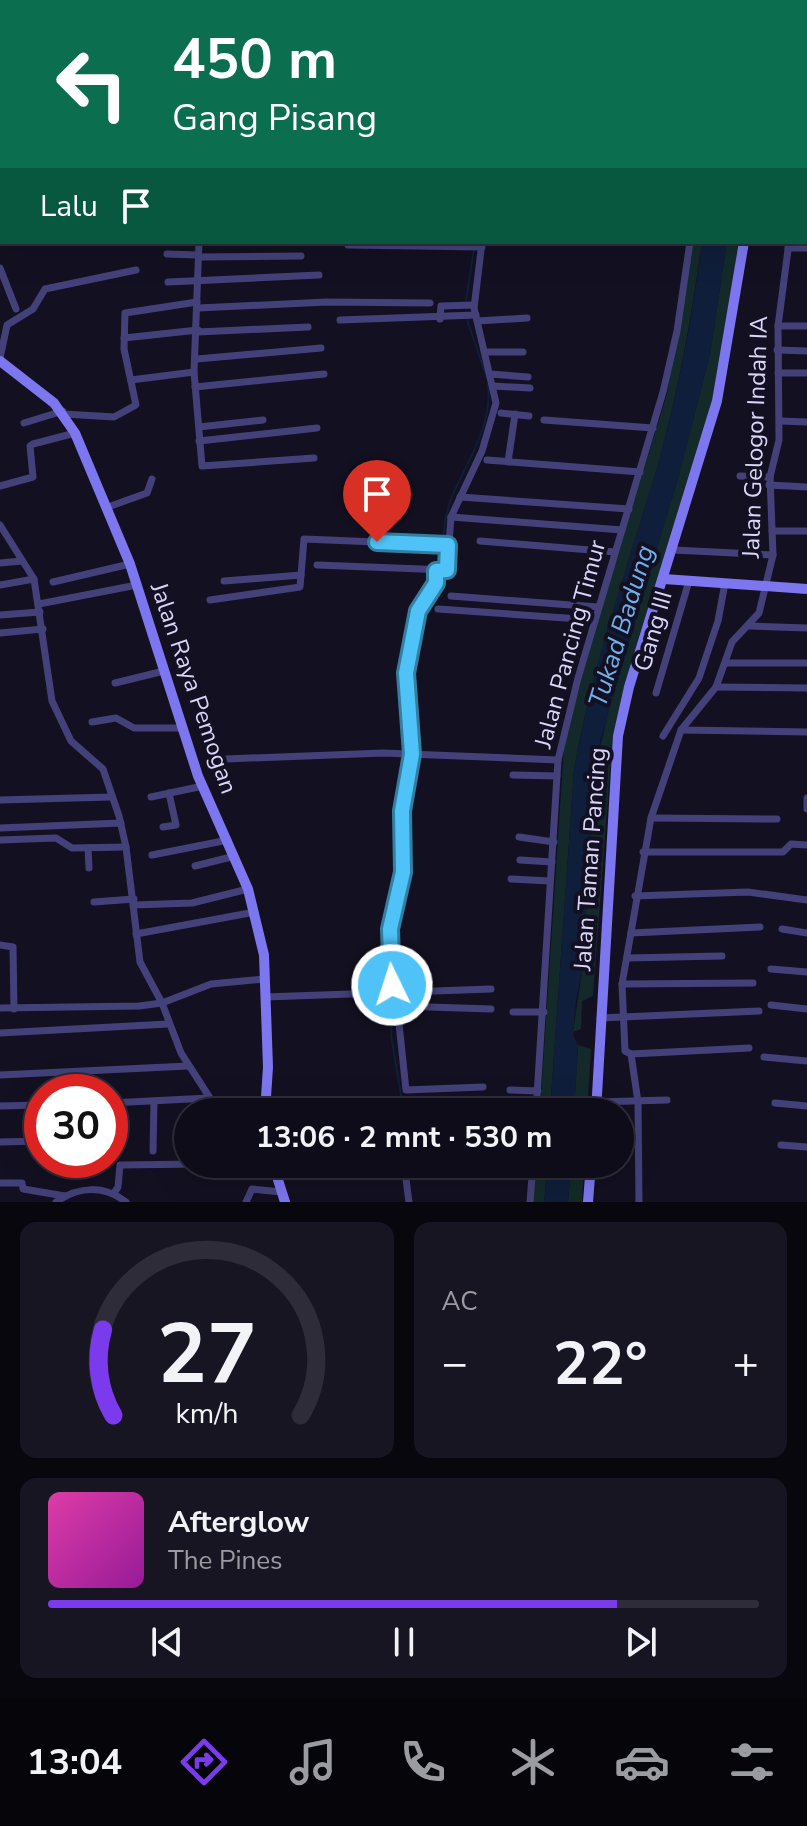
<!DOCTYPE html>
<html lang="id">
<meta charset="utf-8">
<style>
:root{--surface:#0e0c19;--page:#171522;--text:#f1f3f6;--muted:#9b9ba2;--line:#2e2c38;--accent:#7c3aed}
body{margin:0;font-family:"Nunito Sans",sans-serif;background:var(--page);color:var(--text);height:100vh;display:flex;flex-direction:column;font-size:30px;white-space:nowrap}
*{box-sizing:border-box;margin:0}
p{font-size:26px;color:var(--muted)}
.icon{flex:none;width:44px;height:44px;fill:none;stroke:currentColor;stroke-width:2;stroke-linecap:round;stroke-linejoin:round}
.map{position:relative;height:1202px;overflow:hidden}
.details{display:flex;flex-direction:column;gap:20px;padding:20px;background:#08070e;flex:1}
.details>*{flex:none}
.guide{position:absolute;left:0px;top:0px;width:808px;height:244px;box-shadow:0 8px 32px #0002,0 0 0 2px var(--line);background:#0b6e4f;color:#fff;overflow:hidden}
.speed{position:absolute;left:24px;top:1074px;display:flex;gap:16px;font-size:40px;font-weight:700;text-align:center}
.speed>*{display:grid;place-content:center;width:104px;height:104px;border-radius:50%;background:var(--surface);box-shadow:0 8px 32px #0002,0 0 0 2px var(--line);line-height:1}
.speed .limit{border:12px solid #d22;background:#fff;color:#111}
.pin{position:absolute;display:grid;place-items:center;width:68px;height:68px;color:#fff;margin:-82px -34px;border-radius:50% 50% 50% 0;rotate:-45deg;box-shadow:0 0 8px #0007}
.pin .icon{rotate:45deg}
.me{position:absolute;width:88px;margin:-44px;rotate:356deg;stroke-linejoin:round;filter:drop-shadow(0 0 6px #0008)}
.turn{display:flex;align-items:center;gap:28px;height:168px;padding:0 40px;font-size:36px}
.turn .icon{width:104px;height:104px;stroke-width:2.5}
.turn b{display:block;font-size:56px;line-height:68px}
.then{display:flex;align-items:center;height:76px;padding:0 40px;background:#0003;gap:16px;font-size:30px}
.big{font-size:60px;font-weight:700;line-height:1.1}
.details .tile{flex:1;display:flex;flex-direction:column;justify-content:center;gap:12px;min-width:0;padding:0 28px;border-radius:16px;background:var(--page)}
.details .dial{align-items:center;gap:0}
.dial svg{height:208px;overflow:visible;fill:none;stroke:var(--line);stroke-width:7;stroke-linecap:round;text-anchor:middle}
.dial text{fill:var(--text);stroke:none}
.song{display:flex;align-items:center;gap:24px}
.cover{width:96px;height:96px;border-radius:12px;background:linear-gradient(135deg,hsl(320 70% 55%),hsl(300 70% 35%))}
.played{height:8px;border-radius:4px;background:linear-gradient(90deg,var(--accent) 80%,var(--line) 80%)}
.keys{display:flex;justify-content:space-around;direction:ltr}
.heat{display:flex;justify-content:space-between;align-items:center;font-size:44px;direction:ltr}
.details .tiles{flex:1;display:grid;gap:20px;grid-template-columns:1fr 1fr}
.tile:last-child{grid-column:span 2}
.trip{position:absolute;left:174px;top:1098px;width:460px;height:80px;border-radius:40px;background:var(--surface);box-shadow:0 8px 32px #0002,0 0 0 2px var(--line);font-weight:700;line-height:80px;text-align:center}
.tab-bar{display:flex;height:128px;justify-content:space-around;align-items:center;background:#06050a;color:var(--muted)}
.tab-bar .icon{width:56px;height:56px}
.tab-bar .on{color:var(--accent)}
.tab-bar b{font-size:36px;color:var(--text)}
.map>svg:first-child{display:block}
</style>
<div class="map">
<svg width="807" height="1202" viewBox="0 0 807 1202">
<rect width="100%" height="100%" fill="#131021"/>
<g fill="#142a2a">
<path d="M 693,242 L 702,242 C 691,317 679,391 658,464 C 628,566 592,666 574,770 L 550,1112 L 540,1112 L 564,748 L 586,658 L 667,394 Z"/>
<path d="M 727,242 L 740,242 L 717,386 L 618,725 L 610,770 L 593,996 L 582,1001 L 581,1029 L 573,1032 L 583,966 L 594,774 L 612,696 L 679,475 L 710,354 Z"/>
<path d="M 578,1045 L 591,1049 L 587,1112 L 574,1112 Z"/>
<path d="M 536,1164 L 548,1164 L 544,1202 L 533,1202 Z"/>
<path d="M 571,1164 L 584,1164 L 582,1202 L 568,1202 Z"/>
</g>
<g fill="#0f1e3a">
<path d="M 702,242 L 727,242 L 710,354 L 679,475 L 601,738 L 594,774 L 583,966 L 576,1001 L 573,1035 L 578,1045 L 574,1112 L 550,1112 L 574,770 C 592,666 628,566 658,464 C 679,391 692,317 702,242 Z"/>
<path d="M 548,1164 L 571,1164 L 568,1202 L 544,1202 Z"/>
</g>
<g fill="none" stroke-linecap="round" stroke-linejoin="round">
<g stroke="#0f1e3a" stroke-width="2">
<path d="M 446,2 L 446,0"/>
<path d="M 466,301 L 474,249"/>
<path d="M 467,320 L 487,378"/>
<path d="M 443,541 C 444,527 446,510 452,497 C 467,460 493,427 488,384"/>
<path d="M 439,569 L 442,547"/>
<path d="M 421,616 L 429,601"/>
<path d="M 406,858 L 406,804"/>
<path d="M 394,1006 L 391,1035 L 403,1107"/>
</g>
<g stroke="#44417a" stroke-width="7">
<path d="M 101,0 L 103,2"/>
<path d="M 452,0 L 452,2"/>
<path d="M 43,2 L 58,0"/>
<path d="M 723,2 L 723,0"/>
<path d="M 0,7 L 2,7"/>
<path d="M 0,51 L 2,50"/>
<path d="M 0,78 L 2,78"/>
<path d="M 806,151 L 807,146"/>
<path d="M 806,165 L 807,165"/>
<path d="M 806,188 L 807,188"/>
<path d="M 806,231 L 807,231"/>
<path d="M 199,242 L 194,372 L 202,466 L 314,458"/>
<path d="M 348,245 L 482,247"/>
<path d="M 788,248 L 807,248"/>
<path d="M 167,254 L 198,255"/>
<path d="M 198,257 L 301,256"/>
<path d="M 0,268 L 16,309"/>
<path d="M 168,282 L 319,275"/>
<path d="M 198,308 L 327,302 L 430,303"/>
<path d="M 440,319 L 441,306 L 474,305"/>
<path d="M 340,320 L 476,315"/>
<path d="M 477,321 L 527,318"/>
<path d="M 778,326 L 807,326"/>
<path d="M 198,332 L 308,327"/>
<path d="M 124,338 L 198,330"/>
<path d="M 777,350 L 807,351"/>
<path d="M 485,352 L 523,352"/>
<path d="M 0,358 L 7,325 L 33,309 L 45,289 L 136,270"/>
<path d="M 197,359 L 321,348"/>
<path d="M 778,373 L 807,373"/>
<path d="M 490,374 L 528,377"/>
<path d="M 131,380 L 194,372"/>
<path d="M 493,386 L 530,388"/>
<path d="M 195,387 L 324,374"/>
<path d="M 501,413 L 529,416"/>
<path d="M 64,414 L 114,417 L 136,405 L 124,349 L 125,313 L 197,302"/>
<path d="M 544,420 L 653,428"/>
<path d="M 780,421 L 807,422"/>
<path d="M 24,423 L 63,411"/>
<path d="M 199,427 L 263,420"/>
<path d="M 199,441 L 317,428"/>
<path d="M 487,460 L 640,472"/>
<path d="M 508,462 L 515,414"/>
<path d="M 740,476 L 770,477"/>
<path d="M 769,485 L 807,487"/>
<path d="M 0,486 L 33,477 L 30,446 L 33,444 L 75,433"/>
<path d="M 460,497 L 629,509"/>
<path d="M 108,507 L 147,493 L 152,479"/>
<path d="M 451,517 L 622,530"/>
<path d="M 0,525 L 34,579 L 52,701 L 71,741 L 103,769 L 119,816 L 126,847 L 140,962 L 162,1003 L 181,1053 L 219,1112"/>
<path d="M 772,531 L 807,531"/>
<path d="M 480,541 L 615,552"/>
<path d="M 674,550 L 773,555"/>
<path d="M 0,563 L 22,561"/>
<path d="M 317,565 L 447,570 L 451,517 L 482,451 L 496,403 L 474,308 L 482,242"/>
<path d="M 224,581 L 301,575"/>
<path d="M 53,582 L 130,564"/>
<path d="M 0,585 L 34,579"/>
<path d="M 451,596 L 598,607"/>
<path d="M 210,600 L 300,587 L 304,539 L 448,545"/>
<path d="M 39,604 L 137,585"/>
<path d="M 438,609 L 594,620"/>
<path d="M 0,615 L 40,612"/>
<path d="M 750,626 L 807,628"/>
<path d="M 0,633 L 43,629"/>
<path d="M 726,663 L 807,663"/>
<path d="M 115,683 L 164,671"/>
<path d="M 716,687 L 807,688"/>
<path d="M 656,693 L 689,581"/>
<path d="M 92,722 L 116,718 L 134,728 L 182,728"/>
<path d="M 681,730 L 807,732"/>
<path d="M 663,736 L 699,678 L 718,621 L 725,583"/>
<path d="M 226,759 L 383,753 L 558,760"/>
<path d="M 513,775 L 557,776"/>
<path d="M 151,797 L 203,786"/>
<path d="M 807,798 L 807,809"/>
<path d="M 0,800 L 112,797"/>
<path d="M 651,818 L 777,819"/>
<path d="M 163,827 L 176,825 L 169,793"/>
<path d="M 0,828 L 121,823"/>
<path d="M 519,837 L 554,842"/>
<path d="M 0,840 L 56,838 L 72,848 L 126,847"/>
<path d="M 88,848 L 89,868"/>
<path d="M 643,852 L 783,852 L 791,844 L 807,845"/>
<path d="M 152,855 L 228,840"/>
<path d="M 520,860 L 552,862"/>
<path d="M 195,866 L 235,856"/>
<path d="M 511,879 L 550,881"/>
<path d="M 635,896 L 748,892 L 807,900"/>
<path d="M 94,902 L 134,899"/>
<path d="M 134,905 L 192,903 L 248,889"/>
<path d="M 782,929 L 807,933"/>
<path d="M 631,933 L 760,927"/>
<path d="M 136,934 L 255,912"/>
<path d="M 0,945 L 13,947 L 14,1009"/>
<path d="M 627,958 L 722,956"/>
<path d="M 771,969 L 807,972"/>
<path d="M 622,984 L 753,983"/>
<path d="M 392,993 L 390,929 L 403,872 L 402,811 L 412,754 L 406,673 L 418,611 L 436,583 L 436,571"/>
<path d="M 396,995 L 406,1090 L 483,1087"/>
<path d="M 265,997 L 491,989"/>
<path d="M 771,1005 L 807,1009"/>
<path d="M 398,1006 L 491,1009"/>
<path d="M 0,1008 L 139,1006 L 162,1003 L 211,984 L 265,979"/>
<path d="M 513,1012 L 544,1012"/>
<path d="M 600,1018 L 759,1011"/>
<path d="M 0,1033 L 168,1024"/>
<path d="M 631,1054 L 749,1048"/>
<path d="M 764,1057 L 807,1061"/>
<path d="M 0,1075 L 188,1066"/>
<path d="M 510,1090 L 538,1091"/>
<path d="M 597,1102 L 667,1100"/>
<path d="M 110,1103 L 209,1098"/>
<path d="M 775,1103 L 807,1106"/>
<path d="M 0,1106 L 42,1105"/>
<path d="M 400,1112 L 426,1108"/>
<path d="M 536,1112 L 558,760 L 578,678 L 663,392 L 677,331 L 690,242"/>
<path d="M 0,1142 L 42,1141"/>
<path d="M 781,1145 L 807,1147"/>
<path d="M 153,1151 L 154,1101"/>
<path d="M 404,1164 L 409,1202"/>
<path d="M 404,1166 L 418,1164"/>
<path d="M 240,1174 L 240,1164"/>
<path d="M 0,1183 L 22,1183 L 23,1189 L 65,1196"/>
<path d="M 114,1193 L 118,1187 L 120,1165 L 198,1164"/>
<path d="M 56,1202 C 79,1186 104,1185 126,1202"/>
<path d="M 246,1202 L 252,1189 L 281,1192"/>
<path d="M 530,1202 L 533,1164"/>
<path d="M 639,1202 L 638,1102 L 631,1054 L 625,1051 L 622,984 L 651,818 L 681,730 L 716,687 L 732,642 L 759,613 L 773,555 L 770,477 L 779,440 L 778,326 L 789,242"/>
</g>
<g stroke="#7d77ef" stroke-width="10">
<path d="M 780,2 L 781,0"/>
<path d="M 0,361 L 54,403 L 75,433 L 130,564 L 198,776 L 248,889 L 264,955 L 268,1067 L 265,1112"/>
<path d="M 664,579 L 807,589"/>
<path d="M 596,1112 L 618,736 L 629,687 L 717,401 L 744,242"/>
<path d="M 273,1164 L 285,1202"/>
<path d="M 588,1202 L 591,1164"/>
</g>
</g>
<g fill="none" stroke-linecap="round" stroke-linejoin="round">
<defs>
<path id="route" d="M 377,542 L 448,545 L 447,570 L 436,571 L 436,583 L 418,611 L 406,673 L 412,754 L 402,811 L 403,872 L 390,929 L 392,985"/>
</defs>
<use href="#route" stroke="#337fa1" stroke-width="20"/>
<use href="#route" stroke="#4fc3f7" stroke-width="14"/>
</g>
<g text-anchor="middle" stroke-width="8" stroke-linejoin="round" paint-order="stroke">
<g font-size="24" fill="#dad5fa" stroke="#131021">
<text transform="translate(755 437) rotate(-88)" y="8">Jalan Gelogor Indah IA</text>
<text transform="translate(653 631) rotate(-74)" y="8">Gang III</text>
<text transform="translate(570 644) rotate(-75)" y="8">Jalan Pancing Timur</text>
<text transform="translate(194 688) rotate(71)" y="8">Jalan Raya Pemogan</text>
<text transform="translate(590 859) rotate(-86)" y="8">Jalan Taman Pancing</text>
</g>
<g font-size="26" font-style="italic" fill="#6fb1ee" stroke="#131021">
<text transform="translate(621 626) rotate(-73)" y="9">Tukad Badung</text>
</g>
</g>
</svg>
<div class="speed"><div class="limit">30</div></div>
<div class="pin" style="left:377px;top:542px;background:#d93025"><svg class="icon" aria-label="arrive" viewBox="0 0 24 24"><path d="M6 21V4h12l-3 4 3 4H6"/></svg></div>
<svg class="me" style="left:392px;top:985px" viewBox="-20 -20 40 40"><circle r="17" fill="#4fc3f7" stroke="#fff" stroke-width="3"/><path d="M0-11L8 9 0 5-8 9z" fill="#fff"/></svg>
<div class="trip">13:06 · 2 mnt · 530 m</div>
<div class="guide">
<div class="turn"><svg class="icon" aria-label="left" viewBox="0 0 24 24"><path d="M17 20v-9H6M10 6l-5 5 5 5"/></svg><div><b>450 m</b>Gang Pisang</div></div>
<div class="then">Lalu<svg class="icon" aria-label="arrive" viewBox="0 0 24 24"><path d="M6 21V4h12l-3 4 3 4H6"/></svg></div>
</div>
</div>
<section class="details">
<div class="tiles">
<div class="tile dial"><svg viewBox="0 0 100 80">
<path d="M14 69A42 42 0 1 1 86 69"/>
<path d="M14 69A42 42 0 0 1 10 36" stroke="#7c3aed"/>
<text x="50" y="56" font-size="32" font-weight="700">27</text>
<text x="50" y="72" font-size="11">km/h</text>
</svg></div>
<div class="tile"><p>AC</p>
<div class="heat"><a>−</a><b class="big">22°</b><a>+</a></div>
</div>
<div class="tile">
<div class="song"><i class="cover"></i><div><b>Afterglow</b><p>The Pines</p></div></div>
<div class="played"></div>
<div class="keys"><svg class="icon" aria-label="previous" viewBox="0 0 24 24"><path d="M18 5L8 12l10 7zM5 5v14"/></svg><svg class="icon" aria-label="pause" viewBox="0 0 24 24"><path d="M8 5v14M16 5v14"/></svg><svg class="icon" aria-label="next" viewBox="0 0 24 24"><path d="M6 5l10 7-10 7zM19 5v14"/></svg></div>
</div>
</div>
</section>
<nav class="tab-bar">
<b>13:04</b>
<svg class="icon on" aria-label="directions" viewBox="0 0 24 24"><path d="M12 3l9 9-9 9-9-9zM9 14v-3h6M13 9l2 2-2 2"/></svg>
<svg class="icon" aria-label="music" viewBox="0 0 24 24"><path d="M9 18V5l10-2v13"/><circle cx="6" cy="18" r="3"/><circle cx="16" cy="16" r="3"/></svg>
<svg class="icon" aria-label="phone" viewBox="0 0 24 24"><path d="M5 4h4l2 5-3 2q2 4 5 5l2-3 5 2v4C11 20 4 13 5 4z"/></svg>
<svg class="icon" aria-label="climate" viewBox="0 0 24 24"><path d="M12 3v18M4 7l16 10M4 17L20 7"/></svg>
<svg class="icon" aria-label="car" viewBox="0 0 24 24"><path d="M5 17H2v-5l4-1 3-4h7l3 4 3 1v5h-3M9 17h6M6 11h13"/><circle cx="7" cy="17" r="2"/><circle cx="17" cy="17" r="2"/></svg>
<svg class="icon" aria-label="filters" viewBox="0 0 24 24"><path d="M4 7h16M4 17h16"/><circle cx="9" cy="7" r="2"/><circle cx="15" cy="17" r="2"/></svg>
</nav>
